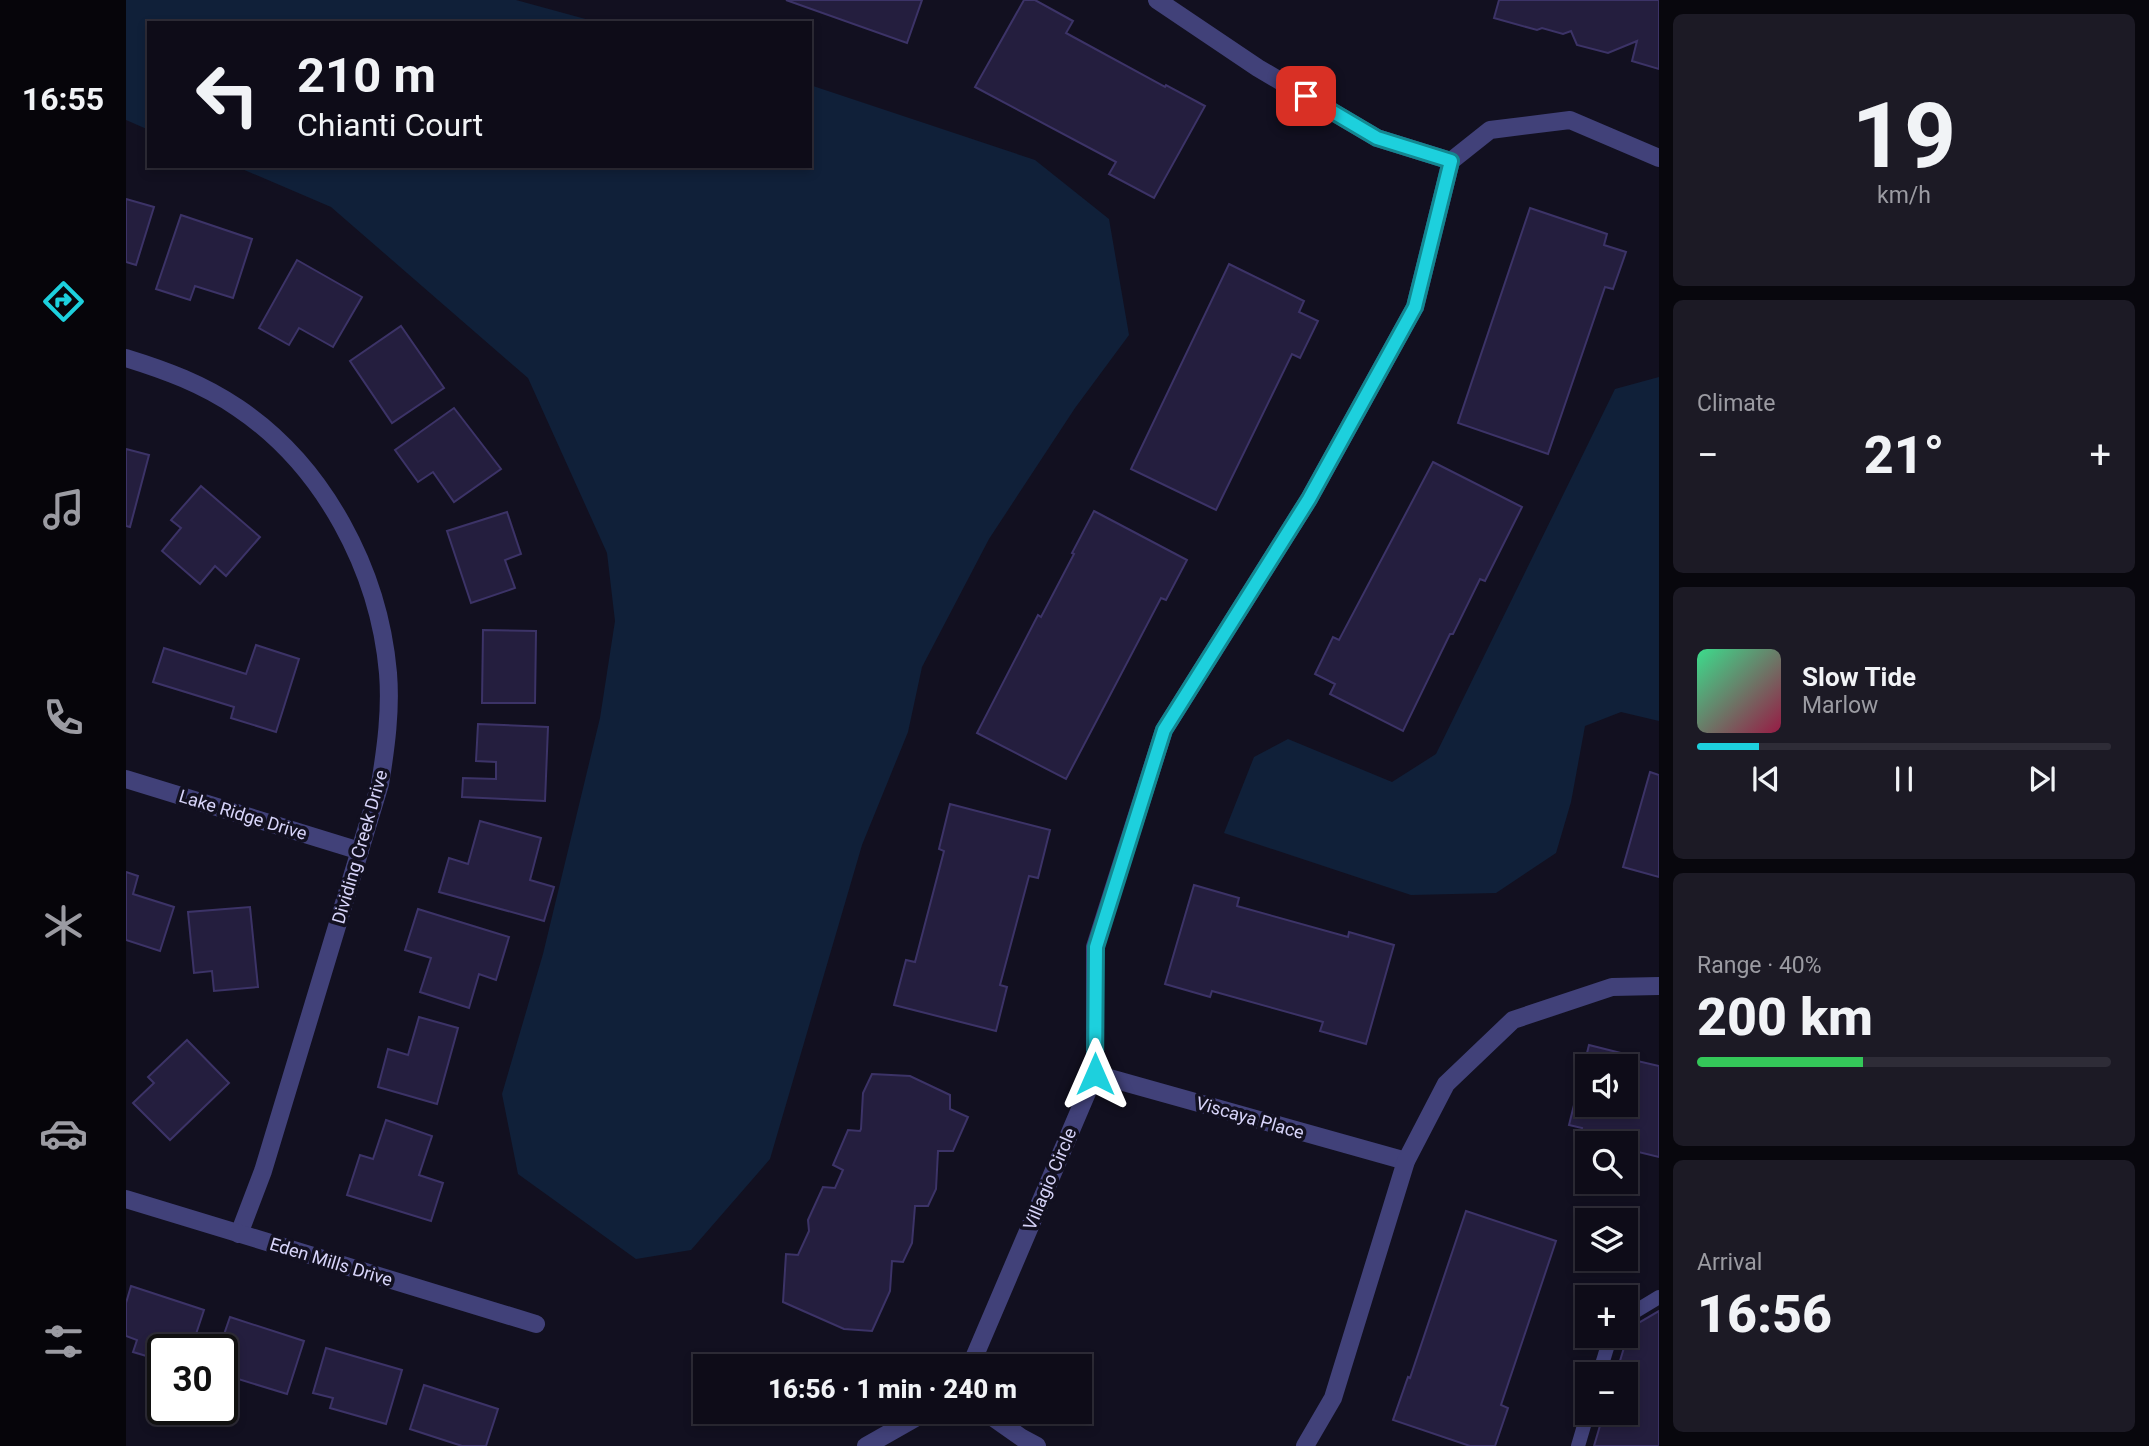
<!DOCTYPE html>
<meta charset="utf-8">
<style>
:root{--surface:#0e0c18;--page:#1c1a25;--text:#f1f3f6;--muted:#9b9ba2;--line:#2e2c37;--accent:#1dd0dd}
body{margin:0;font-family:Roboto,sans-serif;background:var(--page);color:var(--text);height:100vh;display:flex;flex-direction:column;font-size:26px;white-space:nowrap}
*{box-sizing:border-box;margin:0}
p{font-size:23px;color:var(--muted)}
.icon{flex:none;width:38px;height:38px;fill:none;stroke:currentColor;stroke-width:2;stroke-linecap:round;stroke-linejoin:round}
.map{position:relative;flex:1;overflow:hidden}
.panel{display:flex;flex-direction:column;gap:14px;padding:14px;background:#08070d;width:490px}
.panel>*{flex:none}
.top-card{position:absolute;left:21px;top:21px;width:665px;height:147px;border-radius:0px;box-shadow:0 4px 10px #0003,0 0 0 2px var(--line);background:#0e0c18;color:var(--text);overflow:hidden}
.fabs{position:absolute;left:1449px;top:1054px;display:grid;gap:14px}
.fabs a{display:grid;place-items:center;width:63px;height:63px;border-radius:0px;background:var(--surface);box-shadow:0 4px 10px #0003,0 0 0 2px var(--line);font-size:35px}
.speed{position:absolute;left:21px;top:1334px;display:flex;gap:14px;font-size:35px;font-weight:700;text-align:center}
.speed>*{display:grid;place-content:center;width:91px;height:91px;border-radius:50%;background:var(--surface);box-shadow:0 4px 10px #0003,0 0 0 2px var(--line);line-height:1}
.speed .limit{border:4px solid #111;border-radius:10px;background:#fff;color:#111}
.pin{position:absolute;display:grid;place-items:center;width:60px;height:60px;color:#fff;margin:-30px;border-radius:14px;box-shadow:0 4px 10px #0006}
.me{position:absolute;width:77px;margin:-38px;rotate:0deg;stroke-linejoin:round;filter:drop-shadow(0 0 5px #0008)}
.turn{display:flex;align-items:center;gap:24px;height:147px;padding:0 35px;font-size:32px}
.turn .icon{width:91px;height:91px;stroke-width:2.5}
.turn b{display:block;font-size:49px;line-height:60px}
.big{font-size:52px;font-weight:800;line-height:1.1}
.panel .widget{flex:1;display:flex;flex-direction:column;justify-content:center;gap:10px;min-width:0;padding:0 24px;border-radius:10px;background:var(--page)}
.panel .dial{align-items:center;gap:0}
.dial b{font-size:91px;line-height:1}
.song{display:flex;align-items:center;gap:21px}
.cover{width:84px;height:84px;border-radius:10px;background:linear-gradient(135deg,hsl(150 70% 55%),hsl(340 70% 35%))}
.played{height:7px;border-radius:4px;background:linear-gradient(90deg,var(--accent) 15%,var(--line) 15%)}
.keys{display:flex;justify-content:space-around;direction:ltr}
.heat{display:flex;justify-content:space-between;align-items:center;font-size:38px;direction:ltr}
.charge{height:10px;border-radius:5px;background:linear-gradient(90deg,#34c759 40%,var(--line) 0)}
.trip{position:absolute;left:567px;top:1354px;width:399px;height:70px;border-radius:0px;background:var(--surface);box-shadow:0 4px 10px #0003,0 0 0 2px var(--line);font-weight:800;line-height:70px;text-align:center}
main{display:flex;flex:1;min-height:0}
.tabs{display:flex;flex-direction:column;width:126px;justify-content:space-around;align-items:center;background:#06050a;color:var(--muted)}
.tabs .icon{width:49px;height:49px}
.tabs .selected{color:var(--accent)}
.tabs b{font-size:32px;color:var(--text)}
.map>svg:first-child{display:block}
</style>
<main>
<nav class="tabs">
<b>16:55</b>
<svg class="icon selected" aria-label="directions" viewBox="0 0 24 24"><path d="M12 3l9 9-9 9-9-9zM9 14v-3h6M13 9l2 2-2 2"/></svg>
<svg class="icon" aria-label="music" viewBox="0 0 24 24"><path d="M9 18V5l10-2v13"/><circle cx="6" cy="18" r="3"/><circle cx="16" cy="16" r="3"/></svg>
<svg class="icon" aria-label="phone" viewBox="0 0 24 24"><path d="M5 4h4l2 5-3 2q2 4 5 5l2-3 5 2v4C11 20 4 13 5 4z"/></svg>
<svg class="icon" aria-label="climate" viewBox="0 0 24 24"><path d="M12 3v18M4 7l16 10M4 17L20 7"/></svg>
<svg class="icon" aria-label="car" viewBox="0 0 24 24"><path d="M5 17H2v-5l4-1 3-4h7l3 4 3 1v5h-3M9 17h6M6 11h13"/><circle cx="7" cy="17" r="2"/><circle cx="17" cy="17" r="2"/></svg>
<svg class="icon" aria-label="filters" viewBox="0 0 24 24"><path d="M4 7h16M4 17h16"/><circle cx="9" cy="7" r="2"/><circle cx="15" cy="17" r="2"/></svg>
</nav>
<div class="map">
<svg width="1533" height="1446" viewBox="0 0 1533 1446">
<rect width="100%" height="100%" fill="#121020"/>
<g fill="#102039">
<path d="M 0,0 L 390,0 L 474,23 L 23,23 L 23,130 L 0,120 Z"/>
<path d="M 684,85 L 909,160 L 983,219 L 1003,335 L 949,408 L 863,539 L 796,667 L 782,732 L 736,845 L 644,1159 L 565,1250 L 510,1259 L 392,1174 L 376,1094 L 417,954 L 474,718 L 489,621 L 481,553 L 402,378 L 205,207 L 109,166 L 684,166 Z"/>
<path d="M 1533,377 L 1533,721 L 1495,712 L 1459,726 L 1445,802 L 1430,853 L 1370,893 L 1285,895 L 1098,833 L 1128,757 L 1162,739 L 1266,782 L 1310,754 L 1489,389 Z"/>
</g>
<g fill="#241e3e" stroke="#3c3367" stroke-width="2" fill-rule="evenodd">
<path d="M 660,0 L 796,0 L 781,43 Z"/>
<path d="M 898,0 L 909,0 L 947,21 L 940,33 L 1039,87 L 1040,85 L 1079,106 L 1028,198 L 983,174 L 990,162 L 849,87 Z"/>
<path d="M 1373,0 L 1533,0 L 1533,69 L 1506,61 L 1511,41 L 1482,53 L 1451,45 L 1445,31 L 1437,34 L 1416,28 L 1411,30 L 1368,18 Z"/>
<path d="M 0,199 L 28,207 L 10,265 L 0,262 Z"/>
<path d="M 1404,208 L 1481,234 L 1478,245 L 1500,252 L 1487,289 L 1479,287 L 1422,454 L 1332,423 Z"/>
<path d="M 55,215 L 126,239 L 107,298 L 69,286 L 64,300 L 30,289 Z"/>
<path d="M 171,260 L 236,297 L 207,347 L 173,328 L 163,345 L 133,328 Z"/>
<path d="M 1103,264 L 1178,301 L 1173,312 L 1192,321 L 1174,358 L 1166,354 L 1090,510 L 1005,469 Z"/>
<path d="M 275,326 L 318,388 L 266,423 L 224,361 Z"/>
<path d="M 328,408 L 375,469 L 328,502 L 307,472 L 292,482 L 269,450 Z"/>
<path d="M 0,449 L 23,455 L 4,527 L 0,526 Z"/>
<path d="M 1307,462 L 1396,507 L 1359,581 L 1354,579 L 1327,634 L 1324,634 L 1277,731 L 1204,694 L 1209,684 L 1189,674 L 1207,637 L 1213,640 Z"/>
<path d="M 75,486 L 134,537 L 100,576 L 89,566 L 74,584 L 36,551 L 55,528 L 45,520 Z"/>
<path d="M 968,511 L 1061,560 L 1040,600 L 1035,598 L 940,779 L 851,733 L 912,615 L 915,617 L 948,554 L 946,553 Z"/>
<path d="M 381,512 L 395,554 L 379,560 L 389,588 L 345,603 L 321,531 Z"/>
<path d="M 357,630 L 410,631 L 409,703 L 356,703 Z"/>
<path d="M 130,645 L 173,659 L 150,732 L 105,718 L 108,707 L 27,682 L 38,648 L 120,674 Z"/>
<path d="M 352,724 L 422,727 L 419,801 L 336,797 L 337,778 L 370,779 L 370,762 L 350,761 Z"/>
<path d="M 1524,772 L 1533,775 L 1533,877 L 1497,867 Z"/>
<path d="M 824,804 L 924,830 L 912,878 L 903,876 L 874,985 L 881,987 L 870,1031 L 768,1005 L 780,960 L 789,962 L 818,851 L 813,849 Z"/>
<path d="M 354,821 L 415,838 L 404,880 L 428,887 L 418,921 L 313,892 L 323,858 L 342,864 Z"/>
<path d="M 0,872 L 12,876 L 7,894 L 48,907 L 34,951 L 0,940 Z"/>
<path d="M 1068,885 L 1113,898 L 1111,906 L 1222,937 L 1223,932 L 1268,945 L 1240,1044 L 1194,1031 L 1197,1022 L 1086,991 L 1084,997 L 1039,984 Z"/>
<path d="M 124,907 L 132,987 L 88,991 L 86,971 L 68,973 L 62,912 Z"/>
<path d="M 292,909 L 383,937 L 370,980 L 353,974 L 343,1008 L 294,992 L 305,958 L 279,950 Z"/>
<path d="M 293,1017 L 332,1028 L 311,1104 L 252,1087 L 262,1049 L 282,1055 Z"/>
<path d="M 61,1040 L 103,1083 L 44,1140 L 7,1103 L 28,1083 L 22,1077 Z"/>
<path d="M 1463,1045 L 1507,1056 L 1507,1060 L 1533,1066 L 1533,1157 L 1500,1149 L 1500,1143 L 1461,1143 L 1461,1151 L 1451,1149 L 1456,1128 L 1443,1125 ZM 1461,1066 L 1500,1066 L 1500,1104 L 1461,1104 Z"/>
<path d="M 746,1074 L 784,1076 L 824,1095 L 824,1109 L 842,1117 L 827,1151 L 812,1151 L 810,1189 L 802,1206 L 789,1206 L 786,1243 L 777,1262 L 766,1261 L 764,1291 L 746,1331 L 718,1329 L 657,1302 L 660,1254 L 672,1255 L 683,1231 L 682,1220 L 697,1187 L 709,1188 L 717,1170 L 707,1165 L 722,1130 L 734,1131 L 735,1129 L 737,1093 Z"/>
<path d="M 260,1120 L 306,1136 L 293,1175 L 317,1183 L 305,1221 L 221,1195 L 234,1155 L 247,1159 Z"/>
<path d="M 1340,1211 L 1430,1241 L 1375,1405 L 1382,1408 L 1369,1446 L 1344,1446 L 1267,1420 L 1282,1377 L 1284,1378 Z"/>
<path d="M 5,1286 L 78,1310 L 65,1349 L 37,1349 L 37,1361 L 7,1352 L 11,1340 L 0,1336 L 0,1303 Z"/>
<path d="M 1533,1311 L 1533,1446 L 1468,1446 L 1478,1412 L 1500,1412 L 1500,1374 L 1490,1374 L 1504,1328 Z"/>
<path d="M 104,1317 L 178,1341 L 161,1394 L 96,1374 L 96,1349 L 93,1349 Z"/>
<path d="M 200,1348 L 276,1370 L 260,1424 L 204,1408 L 207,1398 L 187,1393 Z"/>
<path d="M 298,1385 L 372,1409 L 360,1446 L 336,1446 L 284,1429 Z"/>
</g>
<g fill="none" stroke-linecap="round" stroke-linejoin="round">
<g stroke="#414179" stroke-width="14">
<path d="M 1500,1317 L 1533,1297"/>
<path d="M 1473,1374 L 1485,1335"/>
<path d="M 1452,1446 L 1462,1412"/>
</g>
<g stroke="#414179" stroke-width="18">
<path d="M 1031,0 L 1132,68 L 1251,138 L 1325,161"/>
<path d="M 0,358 C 39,370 77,384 112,408 C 198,466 253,570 262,673 C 265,710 260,747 254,784 L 137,1171 L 113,1234"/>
<path d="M 0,779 L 234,851"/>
<path d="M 969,1074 L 1280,1161"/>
<path d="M 0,1199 L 410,1324"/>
<path d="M 844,1367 L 969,1074 L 969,947 L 1038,730 L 1183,499 L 1289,307 L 1325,161 L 1364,130 L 1444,120 L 1533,158"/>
<path d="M 859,1412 L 896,1438 L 911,1446"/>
<path d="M 740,1446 L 800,1412"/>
<path d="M 1179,1446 L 1207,1398 L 1280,1161 L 1320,1084 L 1387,1020 L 1486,987 L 1533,986"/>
</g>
</g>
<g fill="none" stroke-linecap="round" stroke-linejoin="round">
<defs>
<path id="route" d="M 969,1074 L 970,947 L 1038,730 L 1183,499 L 1289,307 L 1325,161 L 1251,138 L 1180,96"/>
</defs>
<use href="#route" stroke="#138790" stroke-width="18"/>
<use href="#route" stroke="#1dd0dd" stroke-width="12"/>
</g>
<g text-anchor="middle" stroke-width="7" stroke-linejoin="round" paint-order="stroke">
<g font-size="18" fill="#d7d4f9" stroke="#121020">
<text transform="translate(117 815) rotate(17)" y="6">Lake Ridge Drive</text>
<text transform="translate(234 847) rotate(-74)" y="6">Dividing Creek Drive</text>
<text transform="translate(1124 1118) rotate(16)" y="6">Viscaya Place</text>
<text transform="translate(924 1179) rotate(-67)" y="6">Villagio Circle</text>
<text transform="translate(205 1262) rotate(17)" y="6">Eden Mills Drive</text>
</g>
</g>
</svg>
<div class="fabs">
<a><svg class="icon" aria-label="sound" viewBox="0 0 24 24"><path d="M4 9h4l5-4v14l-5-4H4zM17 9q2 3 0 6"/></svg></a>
<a><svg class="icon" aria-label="search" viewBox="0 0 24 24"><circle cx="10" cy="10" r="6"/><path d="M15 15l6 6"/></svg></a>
<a><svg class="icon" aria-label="layers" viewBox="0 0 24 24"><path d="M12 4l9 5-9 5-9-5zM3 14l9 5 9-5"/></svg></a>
<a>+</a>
<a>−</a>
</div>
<div class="speed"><div class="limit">30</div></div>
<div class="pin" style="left:1180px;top:96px;background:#d93025"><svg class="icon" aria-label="arrive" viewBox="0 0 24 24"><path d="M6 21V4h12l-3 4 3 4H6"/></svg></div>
<svg class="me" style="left:969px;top:1074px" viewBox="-20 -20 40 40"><path d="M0-17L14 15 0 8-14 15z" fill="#1dd0dd" stroke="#fff" stroke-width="4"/></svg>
<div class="trip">16:56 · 1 min · 240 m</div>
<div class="top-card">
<div class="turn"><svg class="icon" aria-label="left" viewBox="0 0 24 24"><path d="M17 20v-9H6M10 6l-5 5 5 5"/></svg><div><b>210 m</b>Chianti Court</div></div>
</div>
</div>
<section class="panel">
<div class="widget dial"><b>19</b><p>km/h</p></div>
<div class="widget"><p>Climate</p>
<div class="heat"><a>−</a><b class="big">21°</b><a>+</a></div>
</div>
<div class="widget">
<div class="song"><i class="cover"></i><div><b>Slow Tide</b><p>Marlow</p></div></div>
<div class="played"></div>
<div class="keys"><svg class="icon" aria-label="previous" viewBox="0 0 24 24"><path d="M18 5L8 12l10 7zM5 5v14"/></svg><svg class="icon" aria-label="pause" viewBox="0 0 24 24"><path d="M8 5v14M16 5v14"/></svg><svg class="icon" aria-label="next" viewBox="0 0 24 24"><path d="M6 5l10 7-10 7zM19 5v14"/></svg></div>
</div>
<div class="widget"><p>Range · 40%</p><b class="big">200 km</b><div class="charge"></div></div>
<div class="widget"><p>Arrival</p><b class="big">16:56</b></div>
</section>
</main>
